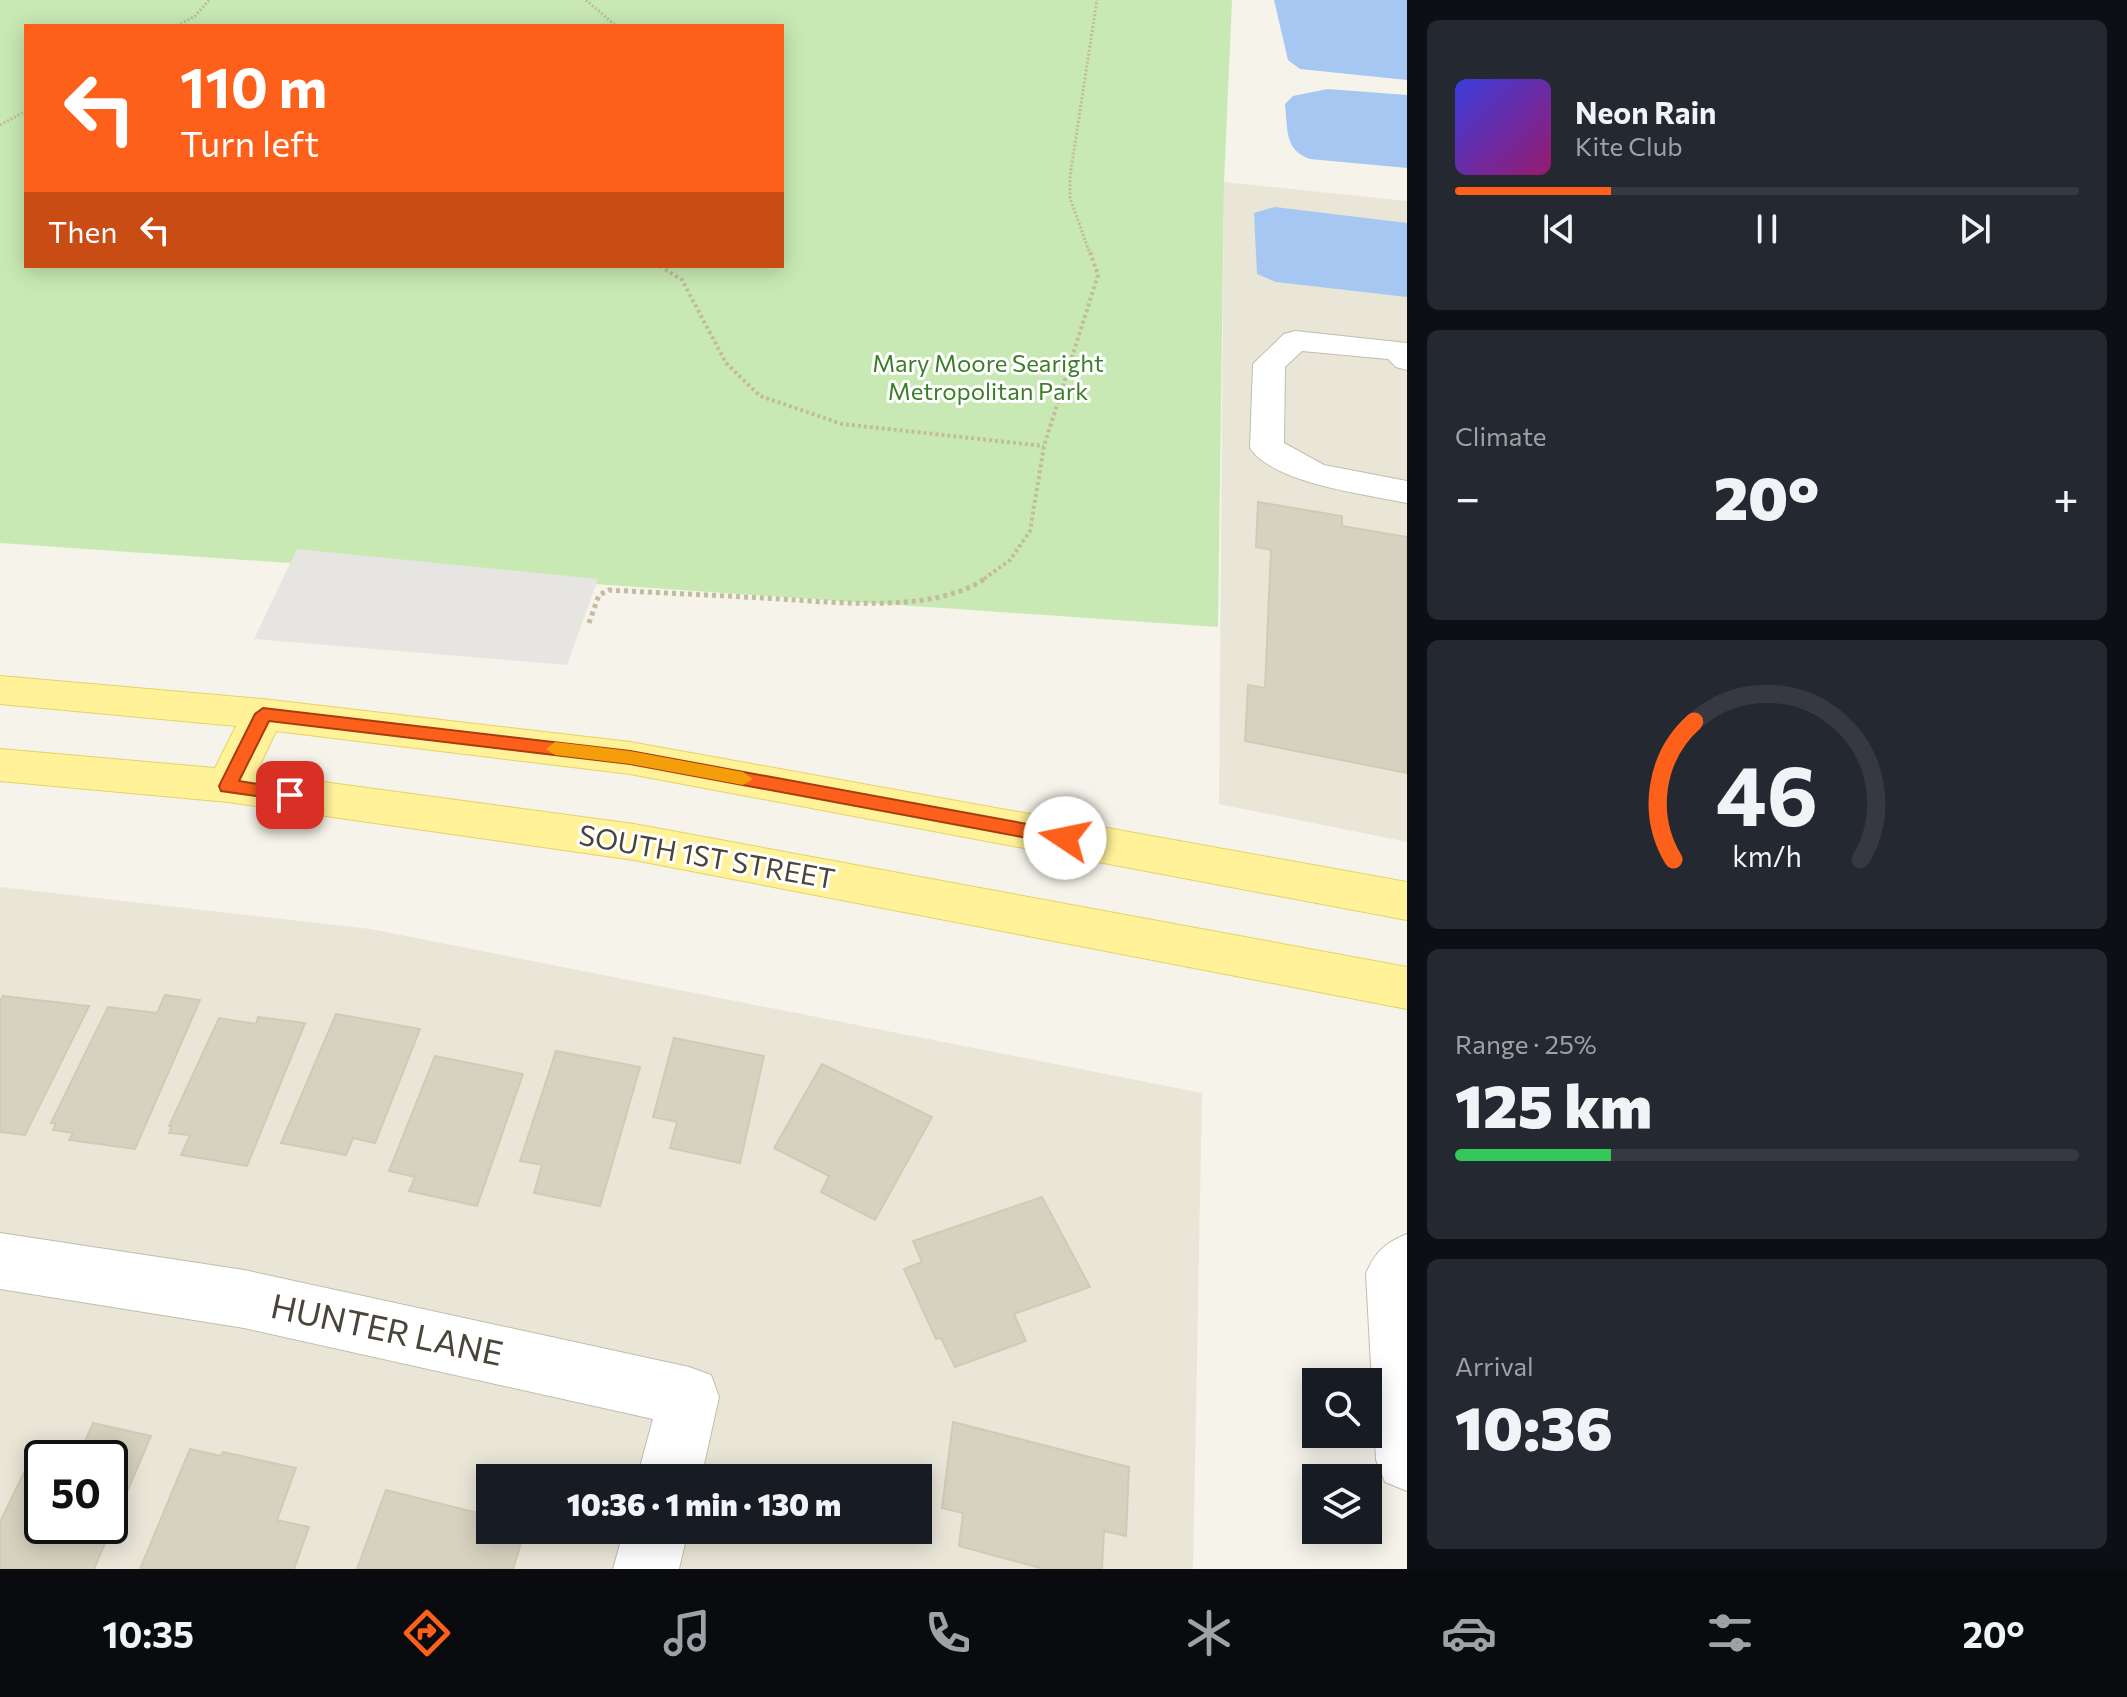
<!DOCTYPE html>
<meta charset="utf-8">
<style>
:root{--surface:#171b24;--page:#242831;--text:#f1f3f6;--muted:#9ea1a6;--line:#363941;--accent:#fc601a}
body{margin:0;font-family:Commissioner,sans-serif;background:var(--page);color:var(--text);height:100vh;display:flex;flex-direction:column;font-size:30px;white-space:nowrap}
*{box-sizing:border-box;margin:0}
p{font-size:26px;color:var(--muted)}
.icon{flex:none;width:44px;height:44px;fill:none;stroke:currentColor;stroke-width:2;stroke-linecap:round;stroke-linejoin:round}
.map{position:relative;flex:1;overflow:hidden}
.details{display:flex;flex-direction:column;gap:20px;padding:20px;background:#0d0f14;width:720px}
.details>*{flex:none}
.hud{position:absolute;left:24px;top:24px;width:760px;height:244px;border-radius:0px;box-shadow:0 4px 20px #0003;background:#fc601a;color:#fff;overflow:hidden}
.controls{position:absolute;left:1302px;top:1368px;display:grid;gap:16px}
.controls a{display:grid;place-items:center;width:80px;height:80px;border-radius:0px;background:var(--surface);box-shadow:0 4px 20px #0003;font-size:40px}
.speed{position:absolute;left:24px;top:1440px;display:flex;gap:16px;font-size:40px;font-weight:700;text-align:center}
.speed>*{display:grid;place-content:center;width:104px;height:104px;border-radius:50%;background:var(--surface);box-shadow:0 4px 20px #0003;line-height:1}
.speed .limit{border:4px solid #111;border-radius:12px;background:#fff;color:#111}
.pin{position:absolute;display:grid;place-items:center;width:68px;height:68px;color:#fff;margin:-34px;border-radius:16px;box-shadow:0 4px 12px #0006}
.me{position:absolute;width:88px;margin:-44px;rotate:281deg;stroke-linejoin:round;filter:drop-shadow(0 0 6px #0008)}
.turn{display:flex;align-items:center;gap:28px;height:168px;padding:0 24px;font-size:36px}
.turn .icon{width:104px;height:104px;stroke-width:2.5}
.turn b{display:block;font-size:56px;line-height:68px}
.then{display:flex;align-items:center;height:76px;padding:0 24px;background:#0003;gap:16px;font-size:30px}
.big{font-size:60px;font-weight:800;line-height:1.1}
.details .widget{flex:1;display:flex;flex-direction:column;justify-content:center;gap:12px;min-width:0;padding:0 28px;border-radius:12px;background:var(--page)}
.details .dial{align-items:center;gap:0}
.dial svg{height:208px;overflow:visible;fill:none;stroke:var(--line);stroke-width:7;stroke-linecap:round;text-anchor:middle}
.dial text{fill:var(--text);stroke:none}
.song{display:flex;align-items:center;gap:24px}
.cover{width:96px;height:96px;border-radius:12px;background:linear-gradient(135deg,hsl(240 70% 55%),hsl(320 70% 35%))}
.played{height:8px;border-radius:4px;background:linear-gradient(90deg,var(--accent) 25%,var(--line) 25%)}
.keys{display:flex;justify-content:space-around;direction:ltr}
.heat{display:flex;justify-content:space-between;align-items:center;font-size:44px;direction:ltr}
.charge{height:12px;border-radius:6px;background:linear-gradient(90deg,#34c759 25%,var(--line) 0)}
.trip{position:absolute;left:476px;top:1464px;width:456px;height:80px;border-radius:0px;background:var(--surface);box-shadow:0 4px 20px #0003;font-weight:800;line-height:80px;text-align:center}
.tabs{display:flex;height:128px;justify-content:space-around;align-items:center;background:#090b0e;color:var(--muted)}
.tabs .icon{width:56px;height:56px}
.tabs .on{color:var(--accent)}
.tabs b{font-size:36px;color:var(--text)}
main{display:flex;flex:1;min-height:0}
.map>svg:first-child{display:block}
</style>
<main>
<div class="map">
<svg width="1407" height="1569" viewBox="0 0 1407 1569">
<rect width="100%" height="100%" fill="#f5f3ea"/>
<g fill="#e9e6d8" fill-rule="evenodd">
<path d="M 1224,182 L 1407,201 L 1407,842 L 1219,804 Z"/>
<path d="M 0,887 L 370,929 L 1202,1093 L 1193,1569 L 0,1569 ZM 42,1458 L 110,1458 L 110,1526 L 42,1526 ZM 490,1478 L 918,1478 L 918,1530 L 490,1530 Z"/>
</g>
<path fill="#c8e9b3" fill-rule="evenodd" d="M 0,0 L 1232,0 L 1224,182 L 1218,627 L 0,543 ZM 26,26 L 782,26 L 782,266 L 26,266 Z"/>
<path fill="#e7e5e1" d="M 297,549 L 598,579 L 567,665 L 254,639 Z"/>
<g fill="#a6c7f2">
<path d="M 1274,0 L 1407,0 L 1407,80 L 1300,69 L 1288,60 Z"/>
<path d="M 1328,89 L 1407,95 L 1407,168 L 1310,159 C 1284,150 1288,129 1285,104 L 1293,96 Z"/>
<path d="M 1275,207 L 1407,223 L 1407,297 L 1276,282 L 1257,274 L 1254,213 Z"/>
</g>
<g fill="#d7d1bf" stroke="#d2cab2" stroke-width="2">
<path d="M 1258,502 L 1342,516 L 1342,526 L 1407,537 L 1407,773 L 1245,741 L 1248,685 L 1265,688 L 1271,550 L 1256,547 Z"/>
<path d="M 165,995 L 200,1000 L 135,1149 L 69,1140 L 73,1133 L 53,1130 L 56,1123 L 51,1123 L 108,1007 L 157,1013 Z"/>
<path d="M 3,996 L 89,1006 L 25,1135 L 0,1132 L 0,1001 Z"/>
<path d="M 336,1014 L 420,1029 L 375,1143 L 353,1138 L 346,1155 L 281,1143 Z"/>
<path d="M 258,1017 L 305,1023 L 247,1166 L 181,1155 L 190,1135 L 169,1133 L 172,1126 L 169,1126 L 219,1018 L 256,1024 Z"/>
<path d="M 674,1038 L 764,1056 L 740,1163 L 670,1148 L 677,1122 L 653,1117 Z"/>
<path d="M 556,1051 L 640,1067 L 600,1206 L 534,1193 L 542,1165 L 520,1161 Z"/>
<path d="M 435,1056 L 523,1074 L 477,1206 L 409,1191 L 415,1177 L 389,1171 Z"/>
<path d="M 822,1064 L 932,1117 L 875,1220 L 821,1192 L 829,1176 L 774,1148 Z"/>
<path d="M 1042,1197 L 1090,1287 L 1014,1314 L 1026,1341 L 955,1367 L 941,1338 L 936,1339 L 904,1269 L 922,1262 L 913,1241 Z"/>
<path d="M 953,1422 L 1129,1467 L 1126,1536 L 1104,1531 L 1102,1569 L 1044,1569 L 959,1546 L 963,1513 L 942,1508 Z"/>
<path d="M 93,1423 L 151,1436 L 94,1569 L 0,1569 L 0,1522 L 31,1458 L 42,1460 L 42,1526 L 110,1526 L 110,1458 L 60,1458 L 67,1443 L 83,1446 Z"/>
<path d="M 190,1449 L 221,1456 L 223,1452 L 296,1468 L 277,1520 L 309,1527 L 294,1569 L 140,1569 Z"/>
<path d="M 386,1490 L 490,1516 L 490,1530 L 525,1530 L 513,1569 L 357,1569 Z"/>
</g>
<g fill="none" stroke-linecap="round" stroke-linejoin="round">
<defs>
<g id="minor">
<path d="M 1295,331 L 1407,343 L 1407,370 L 1396,367 L 1388,359 L 1302,351 L 1285,367 L 1284,443 L 1324,465 L 1407,481 L 1407,503 C 1366,494 1274,484 1250,448 L 1253,364 L 1284,334 Z"/>
<path d="M 0,1233 L 244,1270 L 689,1367 L 711,1375 L 719,1397 L 701,1478 L 637,1478 L 653,1419 L 244,1328 L 0,1289 Z"/>
<path d="M 1407,1234 L 1407,1491 L 1385,1482 L 1376,1460 L 1366,1273 C 1376,1251 1385,1243 1407,1234 Z"/>
<path d="M 624,1530 L 688,1530 L 679,1569 L 613,1569 Z"/>
</g>
<path id="major" d="M 0,676 L 263,699 L 630,742 L 1407,882 L 1407,920 L 630,774 L 276,731 L 256,773 L 634,824 L 1407,967 L 1407,1009 L 634,860 L 228,802 L 0,781 L 0,749 L 215,768 L 236,726 L 0,704 Z"/>
</defs>
<use href="#minor" stroke="#c1bdac" stroke-width="2"/>
<use href="#major" stroke="#e5d367" stroke-width="2"/>
<g stroke="#c3bb9d" stroke-width="3" stroke-dasharray="2 2" stroke-linecap="butt">
<path d="M 586,0 L 616,26"/>
<path d="M 177,26 L 195,16 L 209,0"/>
<path d="M 0,125 L 26,111"/>
<path d="M 1089,251 L 1070,198 L 1070,176 L 1097,0"/>
</g>
<g stroke="#c3bb9d" stroke-width="4" stroke-dasharray="3 3" stroke-linecap="butt">
<path d="M 660,266 L 682,280 L 726,363 L 760,396 L 842,424 L 1044,446"/>
<path d="M 984,579 L 1010,560 L 1030,531 L 1044,446 L 1098,275 L 1089,249"/>
</g>
<path stroke="#c3bb9d" stroke-width="5" stroke-dasharray="4 4" stroke-linecap="butt" d="M 589,623 L 599,595 L 609,590 C 660,593 712,595 763,598 C 825,601 935,616 987,577"/>
<use href="#minor" fill="#fff" fill-rule="evenodd"/>
<use href="#major" fill="#fff299" fill-rule="evenodd"/>
</g>
<path fill="#fc601a" stroke="#a43e11" stroke-width="2" d="M 263,708 L 630,751 L 1065,831 L 1074,838 L 1065,845 L 630,764 L 269,721 L 239,781 L 297,790 L 299,795 L 297,799 L 290,801 L 221,791 L 219,786 L 255,714 Z"/>
<path fill="#f59e0b" d="M 555,742 L 630,751 L 743,772 L 753,779 L 743,785 L 630,764 L 555,755 L 546,749 Z"/>
<g text-anchor="middle" stroke-width="6" stroke-linejoin="round" paint-order="stroke">
<g font-size="24" fill="#3c7d29" stroke="#fff">
<text x="988" y="372">Mary Moore Searight<tspan x="988" dy="28">Metropolitan Park</tspan></text>
</g>
<g font-size="28" fill="#494538" stroke="#fff">
<text transform="translate(707 857) rotate(10)" y="10">SOUTH 1ST STREET</text>
</g>
<g font-size="34" fill="#494538" stroke="#fff">
<text transform="translate(387 1330) rotate(12)" y="12">HUNTER LANE</text>
</g>
</g>
</svg>
<div class="controls">
<a><svg class="icon" aria-label="search" viewBox="0 0 24 24"><circle cx="10" cy="10" r="6"/><path d="M15 15l6 6"/></svg></a>
<a><svg class="icon" aria-label="layers" viewBox="0 0 24 24"><path d="M12 4l9 5-9 5-9-5zM3 14l9 5 9-5"/></svg></a>
</div>
<div class="speed"><div class="limit">50</div></div>
<div class="pin" style="left:290px;top:795px;background:#d93025"><svg class="icon" aria-label="arrive" viewBox="0 0 24 24"><path d="M6 21V4h12l-3 4 3 4H6"/></svg></div>
<svg class="me" style="left:1065px;top:838px" viewBox="-20 -20 40 40"><circle r="19" fill="#fff"/><path d="M0-13L10 11 0 6-10 11z" fill="#fc601a"/></svg>
<div class="trip">10:36 · 1 min · 130 m</div>
<div class="hud">
<div class="turn"><svg class="icon" aria-label="left" viewBox="0 0 24 24"><path d="M17 20v-9H6M10 6l-5 5 5 5"/></svg><div><b>110 m</b>Turn left</div></div>
<div class="then">Then<svg class="icon" aria-label="left" viewBox="0 0 24 24"><path d="M17 20v-9H6M10 6l-5 5 5 5"/></svg></div>
</div>
</div>
<section class="details">
<div class="widget">
<div class="song"><i class="cover"></i><div><b>Neon Rain</b><p>Kite Club</p></div></div>
<div class="played"></div>
<div class="keys"><svg class="icon" aria-label="previous" viewBox="0 0 24 24"><path d="M18 5L8 12l10 7zM5 5v14"/></svg><svg class="icon" aria-label="pause" viewBox="0 0 24 24"><path d="M8 5v14M16 5v14"/></svg><svg class="icon" aria-label="next" viewBox="0 0 24 24"><path d="M6 5l10 7-10 7zM19 5v14"/></svg></div>
</div>
<div class="widget"><p>Climate</p>
<div class="heat"><a>−</a><b class="big">20°</b><a>+</a></div>
</div>
<div class="widget dial"><svg viewBox="0 0 100 80">
<path d="M14 69A42 42 0 1 1 86 69"/>
<path d="M14 69A42 42 0 0 1 22 16" stroke="#fc601a"/>
<text x="50" y="56" font-size="32" font-weight="700">46</text>
<text x="50" y="72" font-size="11">km/h</text>
</svg></div>
<div class="widget"><p>Range · 25%</p><b class="big">125 km</b><div class="charge"></div></div>
<div class="widget"><p>Arrival</p><b class="big">10:36</b></div>
</section>
</main>
<nav class="tabs">
<b>10:35</b>
<svg class="icon on" aria-label="directions" viewBox="0 0 24 24"><path d="M12 3l9 9-9 9-9-9zM9 14v-3h6M13 9l2 2-2 2"/></svg>
<svg class="icon" aria-label="music" viewBox="0 0 24 24"><path d="M9 18V5l10-2v13"/><circle cx="6" cy="18" r="3"/><circle cx="16" cy="16" r="3"/></svg>
<svg class="icon" aria-label="phone" viewBox="0 0 24 24"><path d="M5 4h4l2 5-3 2q2 4 5 5l2-3 5 2v4C11 20 4 13 5 4z"/></svg>
<svg class="icon" aria-label="climate" viewBox="0 0 24 24"><path d="M12 3v18M4 7l16 10M4 17L20 7"/></svg>
<svg class="icon" aria-label="car" viewBox="0 0 24 24"><path d="M5 17H2v-5l4-1 3-4h7l3 4 3 1v5h-3M9 17h6M6 11h13"/><circle cx="7" cy="17" r="2"/><circle cx="17" cy="17" r="2"/></svg>
<svg class="icon" aria-label="filters" viewBox="0 0 24 24"><path d="M4 7h16M4 17h16"/><circle cx="9" cy="7" r="2"/><circle cx="15" cy="17" r="2"/></svg>
<b>20°</b>
</nav>
